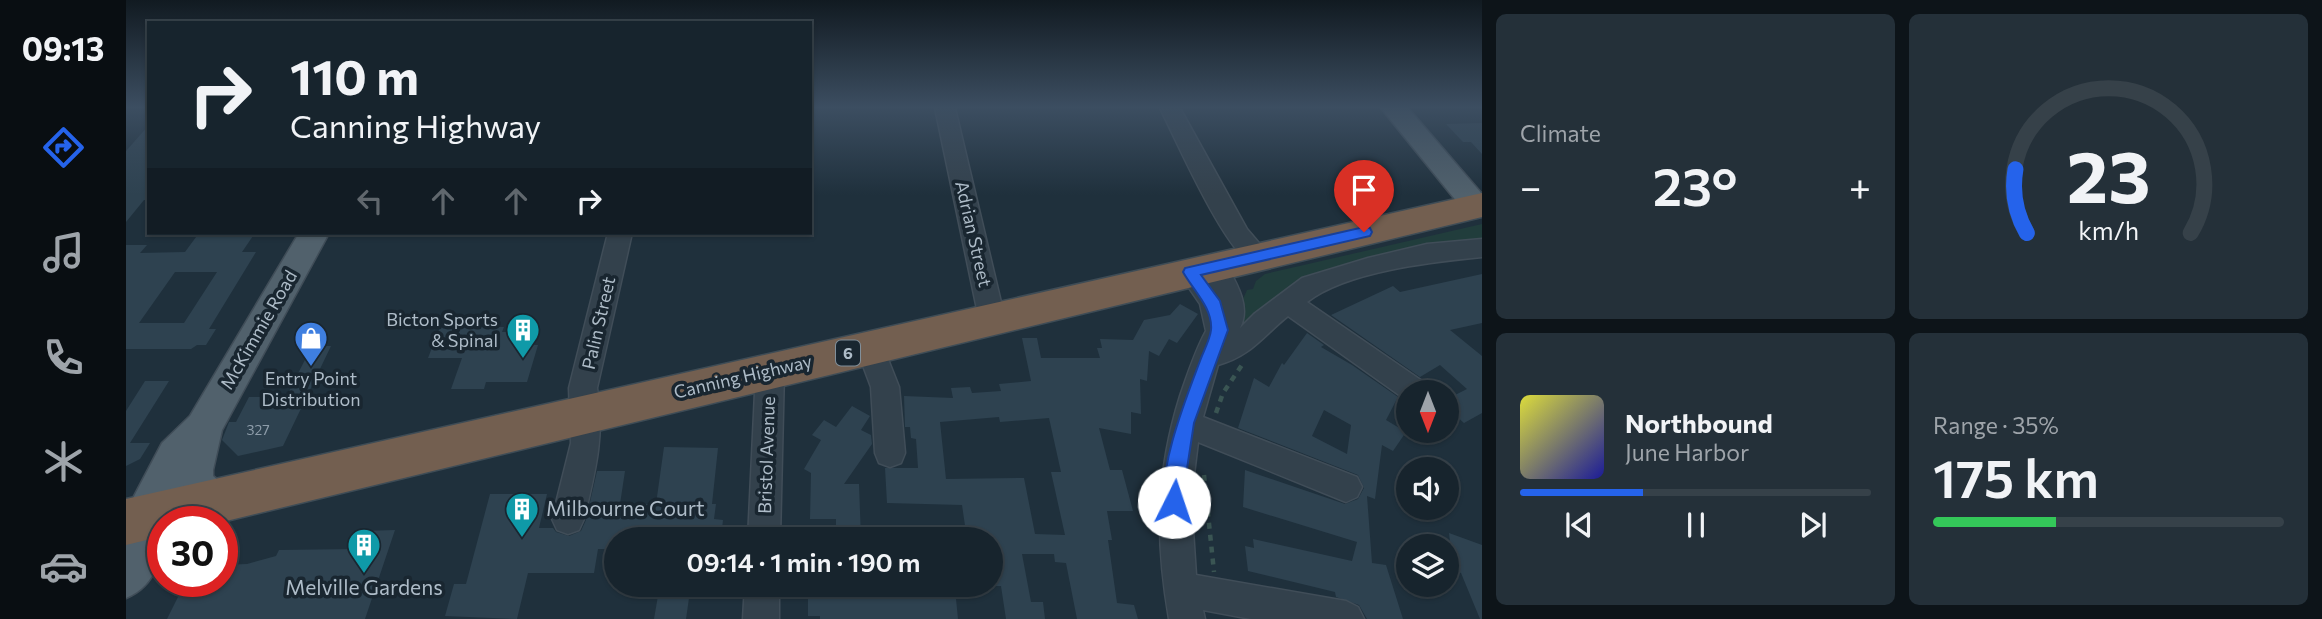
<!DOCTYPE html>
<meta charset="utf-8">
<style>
:root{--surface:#17242d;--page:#243039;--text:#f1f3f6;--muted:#9ea4aa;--line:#364149;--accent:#2563eb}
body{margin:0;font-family:Commissioner,sans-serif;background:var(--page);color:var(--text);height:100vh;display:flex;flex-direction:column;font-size:26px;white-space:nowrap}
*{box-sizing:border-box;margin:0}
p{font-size:23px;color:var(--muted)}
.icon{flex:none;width:38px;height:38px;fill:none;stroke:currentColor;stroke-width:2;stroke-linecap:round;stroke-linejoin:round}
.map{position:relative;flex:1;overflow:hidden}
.panel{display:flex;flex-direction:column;gap:14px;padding:14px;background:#0d1419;width:840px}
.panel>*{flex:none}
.guide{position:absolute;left:21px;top:21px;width:665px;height:214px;border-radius:0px;box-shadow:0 2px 5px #0004,0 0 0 2px var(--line);background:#17242d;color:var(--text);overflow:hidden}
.needle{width:46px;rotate:180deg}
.buttons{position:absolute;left:1270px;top:380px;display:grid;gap:14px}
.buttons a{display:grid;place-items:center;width:63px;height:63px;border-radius:50%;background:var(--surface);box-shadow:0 2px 5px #0004,0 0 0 2px var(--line);font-size:35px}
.speed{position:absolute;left:21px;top:506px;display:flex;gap:14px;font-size:35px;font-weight:700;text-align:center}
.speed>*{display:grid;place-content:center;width:91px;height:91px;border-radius:50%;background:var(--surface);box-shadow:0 2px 5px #0004,0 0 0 2px var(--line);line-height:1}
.speed .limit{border:10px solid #d22;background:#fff;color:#111}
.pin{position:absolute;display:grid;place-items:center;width:60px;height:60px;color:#fff;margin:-72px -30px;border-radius:50% 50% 50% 0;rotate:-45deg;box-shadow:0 0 7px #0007}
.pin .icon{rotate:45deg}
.me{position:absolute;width:77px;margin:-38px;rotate:4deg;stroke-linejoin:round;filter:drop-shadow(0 0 5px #0008)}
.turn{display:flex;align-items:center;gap:24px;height:147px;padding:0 28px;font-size:32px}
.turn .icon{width:91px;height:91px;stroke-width:2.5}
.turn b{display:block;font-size:49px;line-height:60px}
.lanes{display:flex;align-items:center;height:66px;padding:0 28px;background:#0003;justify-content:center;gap:35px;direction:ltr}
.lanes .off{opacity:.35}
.big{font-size:52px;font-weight:600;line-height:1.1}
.panel .tile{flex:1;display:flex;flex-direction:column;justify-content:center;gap:10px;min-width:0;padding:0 24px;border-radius:10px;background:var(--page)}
.panel .dial{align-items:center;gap:0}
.dial svg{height:182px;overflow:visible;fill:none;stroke:var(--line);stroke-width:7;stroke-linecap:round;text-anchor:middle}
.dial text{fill:var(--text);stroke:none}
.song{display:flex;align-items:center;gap:21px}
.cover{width:84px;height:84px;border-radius:10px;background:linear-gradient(135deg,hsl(60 70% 55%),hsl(240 70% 35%))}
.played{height:7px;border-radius:4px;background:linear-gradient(90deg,var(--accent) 35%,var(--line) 35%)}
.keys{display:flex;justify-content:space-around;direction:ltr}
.heat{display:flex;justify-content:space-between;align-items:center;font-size:38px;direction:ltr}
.charge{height:10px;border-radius:5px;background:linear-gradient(90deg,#34c759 35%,var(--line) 0)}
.panel .tiles{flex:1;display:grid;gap:14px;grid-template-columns:repeat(2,1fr)}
.trip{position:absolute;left:478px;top:527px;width:399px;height:70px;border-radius:35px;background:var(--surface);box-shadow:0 2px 5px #0004,0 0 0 2px var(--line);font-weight:600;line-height:70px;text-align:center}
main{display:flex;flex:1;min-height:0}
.menu{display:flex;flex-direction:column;width:126px;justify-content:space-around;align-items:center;background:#090e12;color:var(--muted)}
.menu .icon{width:49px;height:49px}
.menu .active{color:var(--accent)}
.menu b{font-size:32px;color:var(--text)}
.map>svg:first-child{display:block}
</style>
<main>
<nav class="menu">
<b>09:13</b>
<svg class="icon active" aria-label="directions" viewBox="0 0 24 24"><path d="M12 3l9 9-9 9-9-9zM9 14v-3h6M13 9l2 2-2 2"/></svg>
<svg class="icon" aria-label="music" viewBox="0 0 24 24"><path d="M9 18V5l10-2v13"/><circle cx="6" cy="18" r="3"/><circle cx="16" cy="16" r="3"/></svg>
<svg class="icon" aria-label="phone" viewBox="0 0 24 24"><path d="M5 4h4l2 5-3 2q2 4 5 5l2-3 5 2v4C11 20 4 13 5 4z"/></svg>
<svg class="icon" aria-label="climate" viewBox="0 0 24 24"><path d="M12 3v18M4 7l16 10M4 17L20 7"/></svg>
<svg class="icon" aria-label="car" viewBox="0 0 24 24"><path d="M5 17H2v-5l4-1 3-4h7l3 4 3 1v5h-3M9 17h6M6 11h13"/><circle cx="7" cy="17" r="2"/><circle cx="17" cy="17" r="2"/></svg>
</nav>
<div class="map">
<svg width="1356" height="619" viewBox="0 0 1356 619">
<rect width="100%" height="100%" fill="#1f303c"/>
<path fill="#213d3c" d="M 1356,224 L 1356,243 L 1254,258 L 1113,336 L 1106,324 L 1121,290 L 1127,289 L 1130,281 L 1139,274 Z"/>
<g fill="#2e4250" fill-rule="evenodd">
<path d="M 1356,123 L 1356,154 L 1345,142 L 1337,142 L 1320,124 Z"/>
<path d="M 23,125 L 23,200 L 18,200 L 0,222 L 0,151 Z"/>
<path d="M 73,233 L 129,233 L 116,252 L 130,252 L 83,329 L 90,329 L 80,345 L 71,345 L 65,349 L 0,349 L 0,245 L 21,245 L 14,253 L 59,252 ZM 49,272 L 91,272 L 58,323 L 13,323 Z"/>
<path d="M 1356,274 L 1356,323 L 1324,330 L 1356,356 L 1356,413 L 1338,423 L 1321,408 L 1321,399 L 1341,389 L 1314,365 L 1294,377 L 1205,315 L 1267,286 L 1274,292 Z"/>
<path d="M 1054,304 L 1072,314 L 1051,343 L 1043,339 L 1033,356 L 1023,351 L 1021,381 L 1014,379 L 1015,414 L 1005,412 L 1005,434 L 973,428 L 984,470 L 996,470 L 1007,511 L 981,511 L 986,540 L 982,540 L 991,603 L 1008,605 L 1012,619 L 951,619 L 940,563 L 929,562 L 928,554 L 896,554 L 905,602 L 917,602 L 919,619 L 880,619 L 875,586 L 864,586 L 864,539 L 841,539 L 836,505 L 761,503 L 759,468 L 792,468 L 790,439 L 785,438 L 784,427 L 779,427 L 778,396 L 827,398 L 825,388 L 844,387 L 846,393 L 875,391 L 873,384 L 905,381 L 896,338 L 911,338 L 915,358 L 974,358 L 971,348 L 976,348 L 974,339 L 1007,340 L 1018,320 L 1044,315 ZM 873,417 L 874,422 L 923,418 L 935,472 L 925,472 L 939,535 L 909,534 L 898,478 L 820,479 L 814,422 Z"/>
<path d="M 314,327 L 378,327 L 376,332 L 395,332 L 393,338 L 410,338 L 408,345 L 412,345 L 401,382 L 360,382 L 358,389 L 325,389 L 336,358 L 302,358 Z"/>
<path d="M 1181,333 L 1198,345 L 1195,347 L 1226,365 L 1272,397 L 1260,420 L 1280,432 L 1267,451 L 1256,445 L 1249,499 L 1241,496 L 1246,563 L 1260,565 L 1277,619 L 1241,619 L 1233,605 L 1210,597 L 1209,592 L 1122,571 L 1119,546 L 1128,548 L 1127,539 L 1226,561 L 1231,542 L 1117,507 L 1119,470 L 1219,504 L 1232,499 L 1238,488 L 1232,475 L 1112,428 L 1128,378 L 1143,387 L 1156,363 L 1158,365 ZM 1198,410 L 1225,425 L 1221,454 L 1186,436 Z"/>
<path d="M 186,346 L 205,346 L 157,446 L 112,456 L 96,440 L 103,422 L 110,422 L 123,397 L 160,397 Z"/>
<path d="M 19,381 L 43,381 L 4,443 L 24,443 L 14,459 L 0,466 L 0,411 Z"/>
<path d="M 726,406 L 744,416 L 735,430 L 745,435 L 746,444 L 718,484 L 733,484 L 735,539 L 710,539 L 710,519 L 684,519 L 685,473 L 678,469 L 695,440 L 686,435 L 698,420 L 710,427 Z"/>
<path d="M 538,447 L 592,448 L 586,504 L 590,504 L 588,519 L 597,520 L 595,539 L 489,539 L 487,549 L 472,549 L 468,573 L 402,573 L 391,619 L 319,616 L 328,584 L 340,584 L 364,494 L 421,494 L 413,528 L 427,528 L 430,532 L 443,536 L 455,531 L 460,520 L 471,471 L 499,471 L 494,504 L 530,504 Z"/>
<path d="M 269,530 L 239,619 L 41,619 L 60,581 L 96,581 L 96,565 L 121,564 L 150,556 L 153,550 L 232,549 L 239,531 Z"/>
<path d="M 1323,533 L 1356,545 L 1356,619 L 1354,619 L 1335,573 L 1327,570 Z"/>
<path d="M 534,584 L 565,584 L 560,619 L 528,619 Z"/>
<path d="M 708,584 L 740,584 L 740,595 L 830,599 L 832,619 L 694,619 L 694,616 L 682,616 L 682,595 L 708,595 Z"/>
</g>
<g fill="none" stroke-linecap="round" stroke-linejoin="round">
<defs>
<g id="minor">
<path d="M 809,108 L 829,108 L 879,319 L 875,326 L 866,329 L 857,326 L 853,319 Z"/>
<path d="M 1034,108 L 1054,108 L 1121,229 L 1144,256 L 1141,262 C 1135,264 1131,266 1125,263 C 1098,249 1050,140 1034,108 Z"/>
<path d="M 482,233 L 506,233 L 471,388 C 479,436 469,472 458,519 L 453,530 L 442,534 L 431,530 L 426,519 L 445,443 L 443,388 Z"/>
<path d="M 1356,239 L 1356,257 C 1306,262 1221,271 1181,302 L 1299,383 L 1303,392 L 1283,392 L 1283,402 L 1162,316 C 1137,336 1125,356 1092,365 L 1077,417 L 1231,477 L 1236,487 L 1231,497 L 1220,502 L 1072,442 L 1065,499 L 1070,575 L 1220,601 L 1232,607 L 1238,619 L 1125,619 L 1077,610 L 1079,619 L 1043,619 C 1029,538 1030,473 1054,396 C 1062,373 1069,351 1080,331 L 1074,304 L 1052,272 L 1056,265 C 1067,262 1072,263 1079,272 L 1075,266 L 1079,259 L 1088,257 L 1097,259 C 1108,279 1126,305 1114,328 L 1128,314 L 1176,278 L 1242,258 L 1301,244 Z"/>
<path d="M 744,336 L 754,339 L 773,387 L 779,453 L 775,463 L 764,467 L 753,463 L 749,453 L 745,387 L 730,347 L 734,339 Z"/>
<path d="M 644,359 L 654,363 L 658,371 L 654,539 L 622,539 L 630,371 L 634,363 Z"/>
<path d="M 619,584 L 653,584 L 653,619 L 617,619 Z"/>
</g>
<g id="major">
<path d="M 1255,108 L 1282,108 L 1356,194 L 1356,214 L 1350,216 L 1340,213 Z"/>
<path d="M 173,233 L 203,233 L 96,430 L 87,470 L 87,476 L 102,488 L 108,501 L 102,514 L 88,520 C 71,513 60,506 53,489 L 49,498 L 52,499 L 58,513 L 55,522 L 37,522 C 37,553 32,585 0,598 L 0,537 L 4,532 L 0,512 L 4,504 L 36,443 L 64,416 Z"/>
</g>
<path id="highway" d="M 1356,193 L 1356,217 L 96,522 L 37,522 L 37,536 L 0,545 L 0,499 Z"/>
</defs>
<use href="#minor" stroke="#404d58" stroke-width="3"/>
<use href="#major" stroke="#404d58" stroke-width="3"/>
<use href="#highway" stroke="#3e4c56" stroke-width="3"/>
<g stroke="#3a5553" stroke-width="4.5" stroke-dasharray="6 6" stroke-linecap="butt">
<path d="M 1090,413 L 1097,393 L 1116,365"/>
<path d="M 1078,475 L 1088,572"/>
</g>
<use href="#minor" fill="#33414c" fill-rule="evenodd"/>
<use href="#major" fill="#51616c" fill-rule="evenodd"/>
<use href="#highway" fill="#735f50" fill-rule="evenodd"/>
</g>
<linearGradient id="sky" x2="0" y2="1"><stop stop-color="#111a21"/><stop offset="0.55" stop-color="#3c4e61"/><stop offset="1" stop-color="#3c4e61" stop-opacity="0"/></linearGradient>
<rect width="1356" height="195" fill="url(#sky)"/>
<path fill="#2563eb" stroke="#184099" stroke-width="2" d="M 1238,227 L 1244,228 L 1246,232 L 1244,236 L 1075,275 L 1094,301 L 1102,330 L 1068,423 L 1055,508 L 1048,511 L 1041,508 C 1028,477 1062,393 1074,361 C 1077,352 1084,340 1085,330 C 1087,308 1067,290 1057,272 L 1059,268 Z"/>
<defs>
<symbol id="building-pin" viewBox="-11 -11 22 30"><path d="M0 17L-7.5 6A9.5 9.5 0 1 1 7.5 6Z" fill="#0f9aa8" stroke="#192630"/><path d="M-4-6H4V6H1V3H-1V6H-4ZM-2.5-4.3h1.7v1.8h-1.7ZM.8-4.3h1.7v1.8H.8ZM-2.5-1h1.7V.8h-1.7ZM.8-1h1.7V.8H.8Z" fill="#fff"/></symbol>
<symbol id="shop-pin" viewBox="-11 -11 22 30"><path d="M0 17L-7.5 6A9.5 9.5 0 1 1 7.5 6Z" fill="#3f7fe0" stroke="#192630"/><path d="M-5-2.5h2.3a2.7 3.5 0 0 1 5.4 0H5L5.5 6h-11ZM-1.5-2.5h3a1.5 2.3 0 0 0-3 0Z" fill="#fff"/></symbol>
</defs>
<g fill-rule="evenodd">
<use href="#building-pin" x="378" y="311" width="38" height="52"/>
<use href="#shop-pin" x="166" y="319" width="38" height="52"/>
<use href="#building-pin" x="377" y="490" width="38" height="52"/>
<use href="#building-pin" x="219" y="526" width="38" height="52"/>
</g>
<g text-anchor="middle" stroke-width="7" stroke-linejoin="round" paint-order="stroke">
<g font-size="14" fill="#8d9ca9">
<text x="132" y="435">327</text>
</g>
<rect fill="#192630" stroke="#818f9a" stroke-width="2" x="710" y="340.5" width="24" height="25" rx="5"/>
<g font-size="16" font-weight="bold" fill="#aebcc8">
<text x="722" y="359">6</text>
</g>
<g font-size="18" fill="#aebcc8" stroke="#192630">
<text transform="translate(847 234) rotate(77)" y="6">Adrian Street</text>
<text transform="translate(473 323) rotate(-77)" y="6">Palin Street</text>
<text transform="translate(133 330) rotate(-60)" y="6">McKimmie Road</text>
<text transform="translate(617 377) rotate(-13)" y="6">Canning Highway</text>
<text transform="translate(641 455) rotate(-88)" y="6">Bristol Avenue</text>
</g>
<g font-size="18" fill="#aebcc8" stroke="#192630" text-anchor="end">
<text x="372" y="326">Bicton Sports<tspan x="372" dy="21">&amp; Spinal</tspan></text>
<text x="185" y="385" text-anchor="middle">Entry Point<tspan x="185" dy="21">Distribution</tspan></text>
</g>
<g font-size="21" fill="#aebcc8" stroke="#192630" text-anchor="start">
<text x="420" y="516">Milbourne Court</text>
<text x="238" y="595" text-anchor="middle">Melville Gardens</text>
</g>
</g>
</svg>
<div class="buttons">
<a><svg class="needle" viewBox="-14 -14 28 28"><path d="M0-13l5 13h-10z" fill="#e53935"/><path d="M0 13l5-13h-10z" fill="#9ea4aa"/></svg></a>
<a><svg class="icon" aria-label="sound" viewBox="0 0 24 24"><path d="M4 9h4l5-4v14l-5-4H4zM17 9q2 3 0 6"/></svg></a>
<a><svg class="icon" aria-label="layers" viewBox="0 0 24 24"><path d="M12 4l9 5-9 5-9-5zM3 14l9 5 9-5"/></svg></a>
</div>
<div class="speed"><div class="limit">30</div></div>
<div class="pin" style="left:1238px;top:232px;background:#d93025"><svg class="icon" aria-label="arrive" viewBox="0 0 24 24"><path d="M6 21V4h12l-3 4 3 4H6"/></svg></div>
<svg class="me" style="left:1048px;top:502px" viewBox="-20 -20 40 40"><circle r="19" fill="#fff"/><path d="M0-13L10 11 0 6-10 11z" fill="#2563eb"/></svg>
<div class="trip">09:14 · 1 min · 190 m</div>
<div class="guide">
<div class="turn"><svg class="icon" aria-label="right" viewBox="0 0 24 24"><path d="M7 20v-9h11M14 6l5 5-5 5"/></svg><div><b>110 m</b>Canning Highway</div></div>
<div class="lanes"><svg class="icon off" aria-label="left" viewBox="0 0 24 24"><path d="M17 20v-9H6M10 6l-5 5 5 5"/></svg><svg class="icon off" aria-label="ahead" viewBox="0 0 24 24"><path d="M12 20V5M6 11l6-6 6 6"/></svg><svg class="icon off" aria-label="ahead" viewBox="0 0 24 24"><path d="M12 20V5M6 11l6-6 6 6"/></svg><svg class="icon" aria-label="right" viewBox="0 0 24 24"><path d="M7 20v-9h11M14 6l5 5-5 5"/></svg></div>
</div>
</div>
<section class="panel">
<div class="tiles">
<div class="tile"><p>Climate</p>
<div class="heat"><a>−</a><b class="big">23°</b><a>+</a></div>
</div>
<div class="tile dial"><svg viewBox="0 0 100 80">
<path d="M14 69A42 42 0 1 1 86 69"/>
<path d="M14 69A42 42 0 0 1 9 41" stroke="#2563eb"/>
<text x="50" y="56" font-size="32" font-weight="700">23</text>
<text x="50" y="72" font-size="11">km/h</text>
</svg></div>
<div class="tile">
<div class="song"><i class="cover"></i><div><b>Northbound</b><p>June Harbor</p></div></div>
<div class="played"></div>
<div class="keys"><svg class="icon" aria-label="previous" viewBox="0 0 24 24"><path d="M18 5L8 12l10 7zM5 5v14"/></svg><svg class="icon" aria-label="pause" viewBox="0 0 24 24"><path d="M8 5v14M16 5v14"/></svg><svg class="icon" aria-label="next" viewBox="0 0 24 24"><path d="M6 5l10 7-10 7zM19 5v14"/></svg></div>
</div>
<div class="tile"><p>Range · 35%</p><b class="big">175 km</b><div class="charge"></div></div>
</div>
</section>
</main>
